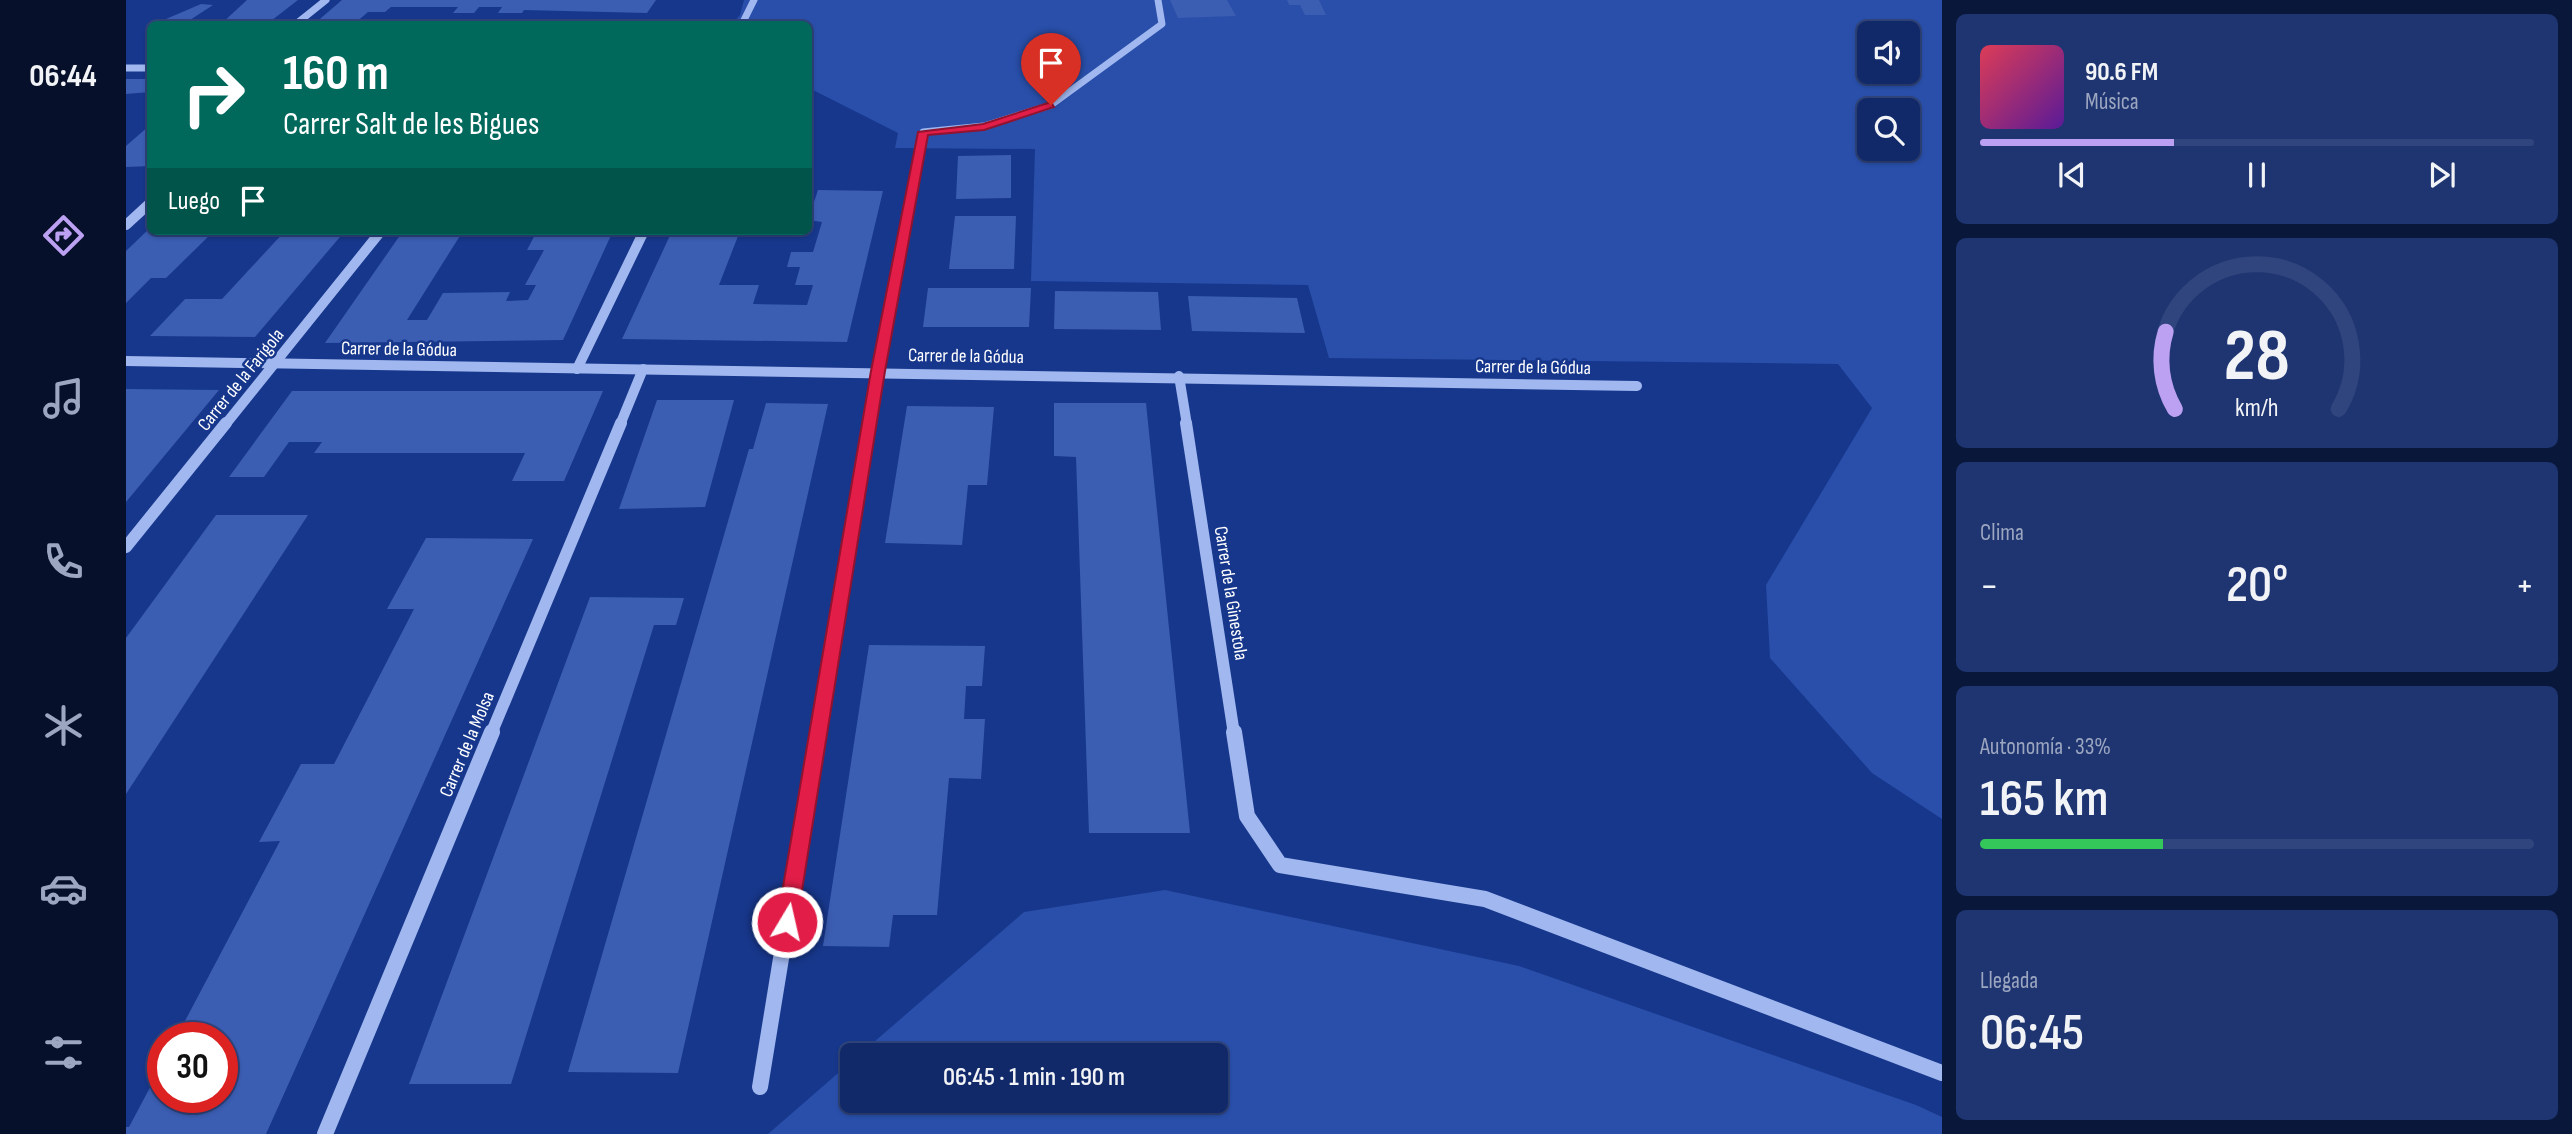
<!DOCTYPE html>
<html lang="es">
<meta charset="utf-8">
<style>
:root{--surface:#112969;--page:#1e3571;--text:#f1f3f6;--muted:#9ca6c0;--line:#30457d;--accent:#bca0f2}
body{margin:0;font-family:"Sofia Sans Condensed",sans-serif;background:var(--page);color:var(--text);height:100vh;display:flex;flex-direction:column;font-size:26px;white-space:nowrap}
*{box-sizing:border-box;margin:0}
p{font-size:23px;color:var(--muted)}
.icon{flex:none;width:38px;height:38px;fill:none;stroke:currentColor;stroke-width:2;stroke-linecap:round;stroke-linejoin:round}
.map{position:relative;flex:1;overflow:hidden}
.drawer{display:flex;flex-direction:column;gap:14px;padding:14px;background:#09173a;width:630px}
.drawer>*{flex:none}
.hud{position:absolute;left:21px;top:21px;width:665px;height:214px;border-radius:10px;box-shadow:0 2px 5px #0004,0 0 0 2px var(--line);background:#00695c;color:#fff;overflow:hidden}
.buttons{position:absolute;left:1731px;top:21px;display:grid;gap:14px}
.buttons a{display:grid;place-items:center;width:63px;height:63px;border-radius:10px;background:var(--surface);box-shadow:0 2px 5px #0004,0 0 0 2px var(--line);font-size:35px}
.speed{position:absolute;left:21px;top:1022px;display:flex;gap:14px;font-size:35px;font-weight:700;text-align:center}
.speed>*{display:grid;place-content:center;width:91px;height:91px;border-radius:50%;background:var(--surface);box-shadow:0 2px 5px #0004,0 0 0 2px var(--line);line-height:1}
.speed .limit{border:10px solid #d22;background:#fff;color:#111}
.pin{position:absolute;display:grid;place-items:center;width:60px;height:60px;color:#fff;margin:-72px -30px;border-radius:50% 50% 50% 0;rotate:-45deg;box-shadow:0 0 7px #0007}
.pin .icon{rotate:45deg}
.me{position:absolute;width:77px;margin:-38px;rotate:9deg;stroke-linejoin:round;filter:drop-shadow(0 0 5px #0008)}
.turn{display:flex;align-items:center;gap:24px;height:147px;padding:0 21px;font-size:32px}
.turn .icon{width:91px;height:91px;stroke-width:2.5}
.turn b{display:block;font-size:49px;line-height:60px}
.then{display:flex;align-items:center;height:66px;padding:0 21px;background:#0003;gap:14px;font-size:26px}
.big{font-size:52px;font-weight:600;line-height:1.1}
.drawer .card{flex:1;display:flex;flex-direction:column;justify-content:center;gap:10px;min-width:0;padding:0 24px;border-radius:10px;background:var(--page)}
.drawer .dial{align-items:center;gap:0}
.dial svg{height:182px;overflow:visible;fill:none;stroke:var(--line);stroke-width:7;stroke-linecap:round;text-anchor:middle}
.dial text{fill:var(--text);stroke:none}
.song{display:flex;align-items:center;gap:21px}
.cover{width:84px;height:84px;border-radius:10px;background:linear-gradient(135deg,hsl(350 70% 55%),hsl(270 70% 35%))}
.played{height:7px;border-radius:4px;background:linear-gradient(90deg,var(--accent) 35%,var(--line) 35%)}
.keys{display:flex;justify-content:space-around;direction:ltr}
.heat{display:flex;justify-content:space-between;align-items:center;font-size:38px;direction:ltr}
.charge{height:10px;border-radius:5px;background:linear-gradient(90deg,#34c759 33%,var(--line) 0)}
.trip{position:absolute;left:714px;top:1043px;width:388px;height:70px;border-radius:10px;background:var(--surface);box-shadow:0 2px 5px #0004,0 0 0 2px var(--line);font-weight:600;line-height:70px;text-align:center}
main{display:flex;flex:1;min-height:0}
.tab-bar{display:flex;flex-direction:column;width:126px;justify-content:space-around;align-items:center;background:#07102a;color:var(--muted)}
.tab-bar .icon{width:49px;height:49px}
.tab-bar .on{color:var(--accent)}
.tab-bar b{font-size:32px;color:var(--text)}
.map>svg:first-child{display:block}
</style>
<main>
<nav class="tab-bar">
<b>06:44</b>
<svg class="icon on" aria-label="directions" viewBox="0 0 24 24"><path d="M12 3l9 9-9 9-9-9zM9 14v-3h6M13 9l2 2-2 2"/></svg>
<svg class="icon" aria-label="music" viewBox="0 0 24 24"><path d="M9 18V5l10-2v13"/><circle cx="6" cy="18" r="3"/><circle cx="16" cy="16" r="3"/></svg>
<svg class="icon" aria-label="phone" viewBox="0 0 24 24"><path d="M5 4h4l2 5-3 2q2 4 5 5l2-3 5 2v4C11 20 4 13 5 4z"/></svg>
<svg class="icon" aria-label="climate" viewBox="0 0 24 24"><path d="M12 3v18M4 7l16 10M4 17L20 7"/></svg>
<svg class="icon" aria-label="car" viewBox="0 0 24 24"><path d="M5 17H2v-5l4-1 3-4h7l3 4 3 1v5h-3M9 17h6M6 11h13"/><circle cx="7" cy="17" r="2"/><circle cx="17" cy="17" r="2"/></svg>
<svg class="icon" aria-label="filters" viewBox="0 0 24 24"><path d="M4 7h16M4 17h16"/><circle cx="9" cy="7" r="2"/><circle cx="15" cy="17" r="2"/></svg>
</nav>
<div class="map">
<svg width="1816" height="1134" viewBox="0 0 1816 1134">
<rect width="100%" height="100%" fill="#17378c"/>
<g fill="#294faa" fill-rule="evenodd">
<path d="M 618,0 L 1816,0 L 1816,819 L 1746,773 L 1644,658 L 1640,585 L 1746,408 L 1712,364 L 1203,358 L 1182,285 L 905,281 L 909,149 L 769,148 L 772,133 L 683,88 L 682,24 L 606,24 L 614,15 ZM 1743,33 L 1782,33 L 1782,72 L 1743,72 ZM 1743,110 L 1782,110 L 1782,149 L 1743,149 Z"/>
<path d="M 1039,890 L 1393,966 L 1790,1105 L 1816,1117 L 1816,1134 L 642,1134 L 726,1061 L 726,1101 L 1090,1101 L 1090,1055 L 733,1055 L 898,912 Z"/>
</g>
<g fill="#3b5db2">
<path d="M 121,0 L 172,0 L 141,24 L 95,24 Z"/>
<path d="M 216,0 L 530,0 L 521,13 L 398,10 L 396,13 L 372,13 L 376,7 L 353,7 L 348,13 L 327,13 L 332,7 L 265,7 L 259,12 L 242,12 L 228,24 L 188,24 Z"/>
<path d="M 1044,0 L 1101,0 L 1110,16 L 1052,18 Z"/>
<path d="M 1161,0 L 1193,0 L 1200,15 L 1179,15 L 1174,5 L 1163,5 Z"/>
<path d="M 75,4 L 87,5 L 64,20 L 40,19 Z"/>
<path d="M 0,79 L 24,79 L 24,92 L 0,94 Z"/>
<path d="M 24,125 L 24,166 L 0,167 L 0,146 Z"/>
<path d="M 885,155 L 885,198 L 830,199 L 832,156 Z"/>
<path d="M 692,190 L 757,191 L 721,342 L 496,339 L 546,231 L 614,231 L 593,285 L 633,285 L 627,304 L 681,305 L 687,285 L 669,285 L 674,267 L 661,267 L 665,252 L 687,252 L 696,222 L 682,220 Z"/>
<path d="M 829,216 L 890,216 L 888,269 L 823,269 Z"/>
<path d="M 24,228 L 24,231 L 88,231 L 40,278 L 25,278 L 0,303 L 0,251 Z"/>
<path d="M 159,231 L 219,231 L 129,337 L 24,336 L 59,299 L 96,299 Z"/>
<path d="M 277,231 L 337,231 L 281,320 L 301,320 L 317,293 L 384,292 L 380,301 L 402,300 L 410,285 L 399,285 L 418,250 L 401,250 L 411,231 L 487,231 L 437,340 L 199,343 Z"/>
<path d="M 802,288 L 905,288 L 903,327 L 797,327 Z"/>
<path d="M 929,291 L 1032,292 L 1035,330 L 928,329 Z"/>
<path d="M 1062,296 L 1171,298 L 1179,333 L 1066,331 Z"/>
<path d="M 0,389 L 93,390 L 0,502 Z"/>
<path d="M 166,391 L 477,391 L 438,481 L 386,481 L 399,453 L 188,453 L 196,442 L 163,442 L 138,477 L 103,477 Z"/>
<path d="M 531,400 L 608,400 L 579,507 L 493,509 Z"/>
<path d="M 640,403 L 702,404 L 552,1073 L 442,1072 L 623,449 L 627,449 Z"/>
<path d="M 928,403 L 1020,403 L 1064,833 L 963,833 L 950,457 L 928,456 Z"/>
<path d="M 781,406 L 868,407 L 861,485 L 842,485 L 836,545 L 759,543 Z"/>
<path d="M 90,515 L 182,515 L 0,794 L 0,638 Z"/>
<path d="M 300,538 L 407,539 L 140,1134 L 0,1134 L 0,1127 L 3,1127 L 37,1063 L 37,1097 L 96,1097 L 96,1038 L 50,1038 L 154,841 L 133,842 L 175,764 L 208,764 L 288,609 L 261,609 Z"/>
<path d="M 464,597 L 558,598 L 550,625 L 528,625 L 385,1084 L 283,1084 Z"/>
<path d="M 743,645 L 859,646 L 856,686 L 840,686 L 838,719 L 859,719 L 855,779 L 823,778 L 811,915 L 767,915 L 763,947 L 697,946 Z"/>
</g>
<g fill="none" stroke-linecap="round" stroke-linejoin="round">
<g stroke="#a0b7ef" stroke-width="7">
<path d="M 170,24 L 200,0"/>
<path d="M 616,24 L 628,0"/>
<path d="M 0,68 L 24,68"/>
<path d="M 787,186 L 797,132 L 858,126 L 925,105 L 1036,24 L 1032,0"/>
</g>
<g stroke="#a0b7ef" stroke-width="10">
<path d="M 0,225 L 24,203"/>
<path d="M 0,361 L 1511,386"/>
<path d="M 451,369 L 518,231"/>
<path d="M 1053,376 L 1061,425"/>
<path d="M 99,425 L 255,231"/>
<path d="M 494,425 L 517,369"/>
<path d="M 743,425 L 787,184"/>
</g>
<g stroke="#a0b7ef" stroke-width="12">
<path d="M 1060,423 L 1108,734"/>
<path d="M 0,547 L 100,423"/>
<path d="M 365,734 L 495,423"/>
<path d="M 692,734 L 743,423"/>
</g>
<g stroke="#a0b7ef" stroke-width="16">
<path d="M 1108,732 L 1121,816 L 1154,865 L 1359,899 L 1816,1073"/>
<path d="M 634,1087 L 692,732"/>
<path d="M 199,1134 L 366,732"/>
</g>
</g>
<path fill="#e11d48" stroke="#92132f" stroke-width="2" d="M 925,102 L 928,107 L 858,130 L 802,135 L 759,371 L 671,922 L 668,929 L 661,932 L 654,929 L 651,922 L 745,371 L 792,132 L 857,124 Z"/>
<g text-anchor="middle" stroke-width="5" stroke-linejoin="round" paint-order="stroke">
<g font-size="19" fill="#fff" stroke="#17378c">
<text transform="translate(273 348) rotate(1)" y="7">Carrer de la Gódua</text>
<text transform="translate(840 355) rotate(1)" y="7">Carrer de la Gódua</text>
<text transform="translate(1407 366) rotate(1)" y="7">Carrer de la Gódua</text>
<text transform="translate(114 379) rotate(-51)" y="7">Carrer de la Farigola</text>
<text transform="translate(1106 593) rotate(81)" y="7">Carrer de la Ginestola</text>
<text transform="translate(340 744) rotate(-67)" y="7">Carrer de la Molsa</text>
</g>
</g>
</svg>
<div class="buttons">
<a><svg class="icon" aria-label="sound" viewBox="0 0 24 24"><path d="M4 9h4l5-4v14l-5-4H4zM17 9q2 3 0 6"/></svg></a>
<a><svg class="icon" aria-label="search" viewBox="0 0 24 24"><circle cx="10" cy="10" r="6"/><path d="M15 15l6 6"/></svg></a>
</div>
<div class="speed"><div class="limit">30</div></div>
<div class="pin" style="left:925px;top:105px;background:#d93025"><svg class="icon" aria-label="arrive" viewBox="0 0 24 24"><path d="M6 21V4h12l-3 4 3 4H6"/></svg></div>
<svg class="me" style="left:661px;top:922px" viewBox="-20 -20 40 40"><circle r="17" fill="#e11d48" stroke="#fff" stroke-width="3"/><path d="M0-11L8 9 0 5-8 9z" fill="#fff"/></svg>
<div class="trip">06:45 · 1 min · 190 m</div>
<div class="hud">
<div class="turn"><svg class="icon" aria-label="right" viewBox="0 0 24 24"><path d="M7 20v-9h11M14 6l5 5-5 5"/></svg><div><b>160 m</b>Carrer Salt de les Bigues</div></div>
<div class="then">Luego<svg class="icon" aria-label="arrive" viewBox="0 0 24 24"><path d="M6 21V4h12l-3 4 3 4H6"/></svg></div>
</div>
</div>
<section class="drawer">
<div class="card">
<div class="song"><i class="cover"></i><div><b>90.6 FM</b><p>Música</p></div></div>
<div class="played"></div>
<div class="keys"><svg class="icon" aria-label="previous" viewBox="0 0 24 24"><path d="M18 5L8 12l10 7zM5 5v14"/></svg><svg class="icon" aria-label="pause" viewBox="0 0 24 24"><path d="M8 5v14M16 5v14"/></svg><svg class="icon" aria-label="next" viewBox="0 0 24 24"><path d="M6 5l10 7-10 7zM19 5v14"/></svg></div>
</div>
<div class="card dial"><svg viewBox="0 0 100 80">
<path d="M14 69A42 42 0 1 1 86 69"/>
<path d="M14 69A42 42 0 0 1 10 35" stroke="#bca0f2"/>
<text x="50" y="56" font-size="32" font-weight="700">28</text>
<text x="50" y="72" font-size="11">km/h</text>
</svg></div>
<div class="card"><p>Clima</p>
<div class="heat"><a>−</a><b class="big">20°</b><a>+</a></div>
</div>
<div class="card"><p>Autonomía · 33%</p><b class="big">165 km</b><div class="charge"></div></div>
<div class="card"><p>Llegada</p><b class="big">06:45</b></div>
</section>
</main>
